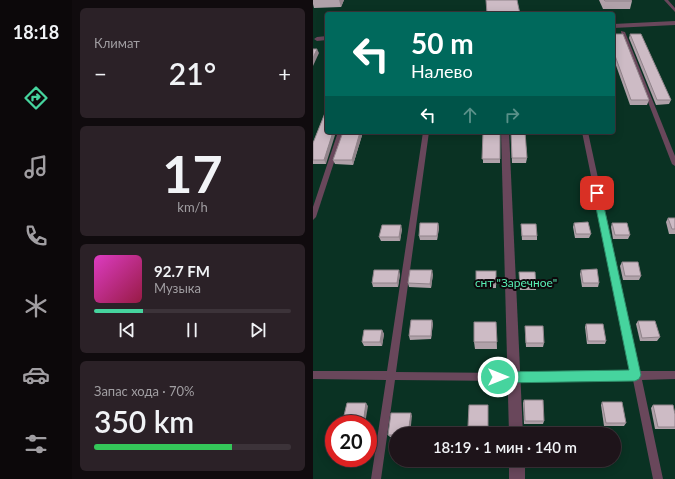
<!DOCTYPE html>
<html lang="ru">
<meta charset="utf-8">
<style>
:root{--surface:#1e141a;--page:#2b2127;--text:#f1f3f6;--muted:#a19ea2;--line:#3c3339;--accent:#46d49e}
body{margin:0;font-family:Lato,sans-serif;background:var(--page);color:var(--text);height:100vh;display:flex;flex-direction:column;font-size:15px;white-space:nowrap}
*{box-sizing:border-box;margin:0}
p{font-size:13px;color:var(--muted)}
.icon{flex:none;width:22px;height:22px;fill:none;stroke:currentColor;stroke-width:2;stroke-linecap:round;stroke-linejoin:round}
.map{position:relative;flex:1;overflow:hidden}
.details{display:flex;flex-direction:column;gap:8px;padding:8px;background:#100b0e;width:241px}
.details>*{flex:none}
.guide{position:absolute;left:12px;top:12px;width:290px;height:122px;border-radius:4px;box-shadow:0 2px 10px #0003,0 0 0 1px var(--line);background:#00695c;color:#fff;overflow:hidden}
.speed{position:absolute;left:12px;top:415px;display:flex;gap:8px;font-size:20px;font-weight:700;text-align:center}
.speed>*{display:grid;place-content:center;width:52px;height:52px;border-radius:50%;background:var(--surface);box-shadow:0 2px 10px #0003,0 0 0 1px var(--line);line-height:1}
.speed .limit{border:6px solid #d22;background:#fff;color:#111}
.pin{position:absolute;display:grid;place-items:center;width:34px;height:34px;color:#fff;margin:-17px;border-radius:8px;box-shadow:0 2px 6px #0006}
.me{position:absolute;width:44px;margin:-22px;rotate:90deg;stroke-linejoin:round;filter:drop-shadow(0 0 3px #0008)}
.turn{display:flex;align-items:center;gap:14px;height:84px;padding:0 20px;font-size:18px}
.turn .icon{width:52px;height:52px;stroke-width:2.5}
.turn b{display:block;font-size:28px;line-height:34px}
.lanes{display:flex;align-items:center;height:38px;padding:0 20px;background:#0003;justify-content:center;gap:20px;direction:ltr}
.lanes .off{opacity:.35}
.big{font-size:30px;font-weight:600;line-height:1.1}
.details .widget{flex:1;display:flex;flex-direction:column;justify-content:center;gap:6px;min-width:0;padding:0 14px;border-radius:6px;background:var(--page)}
.details .dial{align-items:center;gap:0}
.dial b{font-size:52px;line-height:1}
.song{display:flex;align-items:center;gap:12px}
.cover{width:48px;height:48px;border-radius:6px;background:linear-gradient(135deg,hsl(310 70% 55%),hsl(340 70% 35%))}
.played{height:4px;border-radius:2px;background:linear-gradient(90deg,var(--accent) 25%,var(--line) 25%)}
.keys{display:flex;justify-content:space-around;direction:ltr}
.heat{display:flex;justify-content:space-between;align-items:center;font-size:22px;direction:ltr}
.charge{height:6px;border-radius:3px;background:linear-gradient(90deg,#34c759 70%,var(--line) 0)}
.trip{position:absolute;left:76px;top:427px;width:232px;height:40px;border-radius:20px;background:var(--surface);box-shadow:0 2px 10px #0003,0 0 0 1px var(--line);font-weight:600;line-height:40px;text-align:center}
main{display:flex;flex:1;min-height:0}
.tabs{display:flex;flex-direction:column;width:72px;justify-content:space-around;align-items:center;background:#0c080a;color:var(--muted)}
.tabs .icon{width:28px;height:28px}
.tabs .active{color:var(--accent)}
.tabs b{font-size:18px;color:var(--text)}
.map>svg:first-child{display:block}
</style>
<main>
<nav class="tabs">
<b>18:18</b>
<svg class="icon active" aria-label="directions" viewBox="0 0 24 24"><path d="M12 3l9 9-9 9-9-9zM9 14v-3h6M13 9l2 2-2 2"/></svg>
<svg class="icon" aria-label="music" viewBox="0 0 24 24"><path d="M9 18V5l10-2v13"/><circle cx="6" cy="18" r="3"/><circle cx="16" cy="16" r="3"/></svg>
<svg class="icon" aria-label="phone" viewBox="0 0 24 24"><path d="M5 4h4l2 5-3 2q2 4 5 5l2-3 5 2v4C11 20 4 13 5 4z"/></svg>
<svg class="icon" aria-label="climate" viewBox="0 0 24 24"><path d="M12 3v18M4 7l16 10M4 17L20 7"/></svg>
<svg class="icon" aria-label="car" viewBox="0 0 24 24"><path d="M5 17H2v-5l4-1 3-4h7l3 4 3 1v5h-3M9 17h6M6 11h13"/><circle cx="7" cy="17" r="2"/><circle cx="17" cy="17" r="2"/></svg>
<svg class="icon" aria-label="filters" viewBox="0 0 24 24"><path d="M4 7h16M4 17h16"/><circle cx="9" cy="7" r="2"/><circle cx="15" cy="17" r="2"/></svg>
</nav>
<section class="details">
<div class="widget"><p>Климат</p>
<div class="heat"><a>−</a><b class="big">21°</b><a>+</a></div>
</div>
<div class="widget dial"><b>17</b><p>km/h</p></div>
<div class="widget">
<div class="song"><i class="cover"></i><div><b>92.7 FM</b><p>Музыка</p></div></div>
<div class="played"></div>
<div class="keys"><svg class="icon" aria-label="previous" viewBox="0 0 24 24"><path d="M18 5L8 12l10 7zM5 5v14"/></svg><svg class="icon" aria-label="pause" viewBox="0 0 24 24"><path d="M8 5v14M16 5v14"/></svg><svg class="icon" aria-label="next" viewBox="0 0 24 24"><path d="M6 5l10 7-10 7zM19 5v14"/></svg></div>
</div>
<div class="widget"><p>Запас хода · 70%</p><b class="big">350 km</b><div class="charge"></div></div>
</section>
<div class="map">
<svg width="362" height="479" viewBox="0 0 362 479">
<rect width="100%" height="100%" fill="#281b23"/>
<path fill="#0a3223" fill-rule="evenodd" d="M 0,0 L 362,0 L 362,479 L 0,479 ZM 14,14 L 300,14 L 300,132 L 14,132 ZM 21,424 L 55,424 L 55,458 L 21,458 ZM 83,434 L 301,434 L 301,460 L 83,460 Z"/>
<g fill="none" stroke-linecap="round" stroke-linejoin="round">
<g fill="#69475b" fill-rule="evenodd">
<path d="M 351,0 L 355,0 L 362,8 L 362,12 Z"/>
<path d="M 308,31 L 312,32 L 362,156 L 362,166 L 359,164 L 308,32 Z"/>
<path d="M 25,132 L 31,132 L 3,217 L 0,220 L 0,207 Z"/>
<path d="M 110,132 L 116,132 L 83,372 L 201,373 L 318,371 L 269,132 L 275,132 L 327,371 L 362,371 L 362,379 L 329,380 L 350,479 L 340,479 L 320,380 L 201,381 L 82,380 L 68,479 L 58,479 L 73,380 L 0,379 L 0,371 L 74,371 Z"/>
</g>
<g fill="#69475b" fill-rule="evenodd">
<path d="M 362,21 L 362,25 L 300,28 L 300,24 Z"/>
<path d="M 14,36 L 14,40 L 4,41 L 1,39 L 4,37 Z"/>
<path d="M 188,132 L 196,132 L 210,434 L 196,434 Z"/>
<rect x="196" y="460" width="16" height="19"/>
</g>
</g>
<g fill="#b0a1a9">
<path d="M 0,0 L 31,0 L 28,7 L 1,8 L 0,4 Z"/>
<path d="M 286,0 L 318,0 L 319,1 L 317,9 L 290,9 Z"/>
<path d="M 300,34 L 336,100 L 334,105 L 317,105 L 300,57 Z"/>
<path d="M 317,34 L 358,100 L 356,104 L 343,105 L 316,38 Z"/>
<path d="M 14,108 L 13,164 L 0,164 L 0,143 Z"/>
<path d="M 30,132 L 50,132 L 40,165 L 22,164 L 20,160 Z"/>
<rect x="170" y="132" width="17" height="31"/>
<path d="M 198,132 L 212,132 L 214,158 L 213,163 L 199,163 Z"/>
<path d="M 355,218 L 362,218 L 362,234 L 356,234 L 353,222 Z"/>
<path d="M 125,223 L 126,228 L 124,240 L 107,240 L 106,236 Z"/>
<path d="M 261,223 L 278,234 L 276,238 L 262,238 L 260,227 Z"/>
<path d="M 299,223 L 317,235 L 315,239 L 300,239 L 298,227 Z"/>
<path d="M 208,224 L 224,236 L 224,240 L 209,240 Z"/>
<path d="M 89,229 L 87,241 L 68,241 L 66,237 Z"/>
<path d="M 309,262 L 328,276 L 326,280 L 310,280 L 307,266 Z"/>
<path d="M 268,270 L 286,283 L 285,287 L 269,287 L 267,274 Z"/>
<path d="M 183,271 L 183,288 L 163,288 L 163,284 Z"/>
<path d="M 206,272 L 223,286 L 223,290 L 207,290 Z"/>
<path d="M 87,274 L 85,287 L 60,287 L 59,283 Z"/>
<path d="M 120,274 L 118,288 L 96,287 L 95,283 Z"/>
<path d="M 325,321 L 347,337 L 344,341 L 327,341 L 323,324 Z"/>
<path d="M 183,322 L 184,349 L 162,349 L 161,342 Z"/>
<path d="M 120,323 L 118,339 L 97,340 L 96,336 Z"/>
<path d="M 273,324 L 293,341 L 292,344 L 274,344 L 272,327 Z"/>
<path d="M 212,326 L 231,343 L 230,347 L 213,347 L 212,330 Z"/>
<path d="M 69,330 L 71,334 L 69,346 L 51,346 L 49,342 Z"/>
<path d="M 211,400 L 231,421 L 230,424 L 211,424 L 210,403 Z"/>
<path d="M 289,402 L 313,423 L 311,426 L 291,426 L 288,405 Z"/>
<path d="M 175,405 L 175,429 L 155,429 L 155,426 Z"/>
<path d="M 340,405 L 362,414 L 362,429 L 342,429 L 338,408 Z"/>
<path d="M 99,416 L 83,434 L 83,437 L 77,437 L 75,435 Z"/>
</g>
<g fill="#90838a">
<path d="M 26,0 L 31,0 L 28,7 Z"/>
<path d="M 4,49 L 6,53 L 0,66 L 0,58 Z"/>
<path d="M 20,132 L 23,132 L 13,164 L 11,160 Z"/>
<path d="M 47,132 L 50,132 L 40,165 L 39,160 Z"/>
<path d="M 125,223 L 126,228 L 124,240 L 124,236 Z"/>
<path d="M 88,225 L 89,229 L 87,241 L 86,237 Z"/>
<path d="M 86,270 L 87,274 L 85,287 L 84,283 Z"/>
<path d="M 119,270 L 120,274 L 118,288 L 117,284 Z"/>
<path d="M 119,320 L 120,323 L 118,339 L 118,336 Z"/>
<path d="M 69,330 L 71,334 L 69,346 L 67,342 Z"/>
<path d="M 53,403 L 55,406 L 52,424 L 50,424 Z"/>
<path d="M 98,413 L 99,416 L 97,434 L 95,434 Z"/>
</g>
<g fill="#cdbbc5" stroke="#90838a">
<path d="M 173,0 L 204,0 L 207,14 L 174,14 Z"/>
<path d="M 291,0 L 318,0 L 319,1 L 292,1 Z"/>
<path d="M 300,34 L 310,34 L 336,100 L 318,100 L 300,50 Z"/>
<path d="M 317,34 L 328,34 L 358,100 L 344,100 Z"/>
<path d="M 0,49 L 4,49 L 0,58 Z"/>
<path d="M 14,108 L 14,132 L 20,132 L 11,160 L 0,160 L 0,143 Z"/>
<path d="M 30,132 L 47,132 L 39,160 L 20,160 Z"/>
<path d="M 170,132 L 187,132 L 187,159 L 169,159 Z"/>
<path d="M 198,132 L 212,132 L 214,158 L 199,158 Z"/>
<path d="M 355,218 L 362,218 L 362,229 L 359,229 Z"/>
<path d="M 275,222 L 278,234 L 263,234 L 261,223 Z"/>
<path d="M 107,223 L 125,223 L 124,236 L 106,236 Z"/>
<path d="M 299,223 L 314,223 L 317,235 L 302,235 Z"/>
<path d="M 208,224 L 223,224 L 224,236 L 209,236 Z"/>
<path d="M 69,225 L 88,225 L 86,237 L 66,237 Z"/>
<path d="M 309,262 L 325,262 L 328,276 L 312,276 Z"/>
<path d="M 284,269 L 286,283 L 270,283 L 268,270 Z"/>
<path d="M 61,270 L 86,270 L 84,283 L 59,283 Z"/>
<path d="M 97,270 L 119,270 L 117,284 L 95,283 Z"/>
<rect x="163" y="271" width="20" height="13"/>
<path d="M 206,272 L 222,272 L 223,286 L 207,286 Z"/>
<path d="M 98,320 L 119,320 L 118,336 L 96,336 Z"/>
<path d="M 325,321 L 342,321 L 347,337 L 329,338 Z"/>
<path d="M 161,322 L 183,322 L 184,342 L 161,342 Z"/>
<path d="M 273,324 L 290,324 L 293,341 L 275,341 Z"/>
<path d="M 212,326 L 230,326 L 231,343 L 213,343 Z"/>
<path d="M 51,330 L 69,330 L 67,342 L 49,342 Z"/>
<path d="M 211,400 L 230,400 L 231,421 L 212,421 Z"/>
<path d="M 289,402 L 309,402 L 313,423 L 293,423 Z"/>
<path d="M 34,403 L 53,403 L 50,424 L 29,424 Z"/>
<path d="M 156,405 L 175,405 L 175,426 L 155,426 Z"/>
<path d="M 340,405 L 360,405 L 362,414 L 362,427 L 345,427 Z"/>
<path d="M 78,413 L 98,413 L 95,434 L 83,434 L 83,435 L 75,435 Z"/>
</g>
<path fill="#46d49e" stroke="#2e8a67" d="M 284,190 L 288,193 L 328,375 L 326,379 L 322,381 L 185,383 L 181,381 L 180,377 L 181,373 L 185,372 L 316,370 L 280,193 Z"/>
<g text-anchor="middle" stroke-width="4" stroke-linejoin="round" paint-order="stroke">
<g font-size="12" fill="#57edb3" stroke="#0d080b">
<text x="203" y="287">снт "Заречное"</text>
</g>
</g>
</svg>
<div class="speed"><div class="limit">20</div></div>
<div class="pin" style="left:284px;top:193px;background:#d93025"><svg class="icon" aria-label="arrive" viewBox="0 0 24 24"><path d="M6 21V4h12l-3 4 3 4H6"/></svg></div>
<svg class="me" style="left:185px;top:377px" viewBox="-20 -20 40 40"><circle r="17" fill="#46d49e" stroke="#fff" stroke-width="3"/><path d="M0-11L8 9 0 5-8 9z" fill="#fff"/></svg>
<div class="trip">18:19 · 1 мин · 140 m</div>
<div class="guide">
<div class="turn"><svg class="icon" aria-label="left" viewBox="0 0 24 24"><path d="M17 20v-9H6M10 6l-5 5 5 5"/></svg><div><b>50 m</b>Налево</div></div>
<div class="lanes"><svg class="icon" aria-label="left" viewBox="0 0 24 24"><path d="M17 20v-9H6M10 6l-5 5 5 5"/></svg><svg class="icon off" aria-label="ahead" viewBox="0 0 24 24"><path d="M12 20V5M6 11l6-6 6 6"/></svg><svg class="icon off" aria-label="right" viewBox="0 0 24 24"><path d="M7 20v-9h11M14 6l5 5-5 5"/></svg></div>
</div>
</div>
</main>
